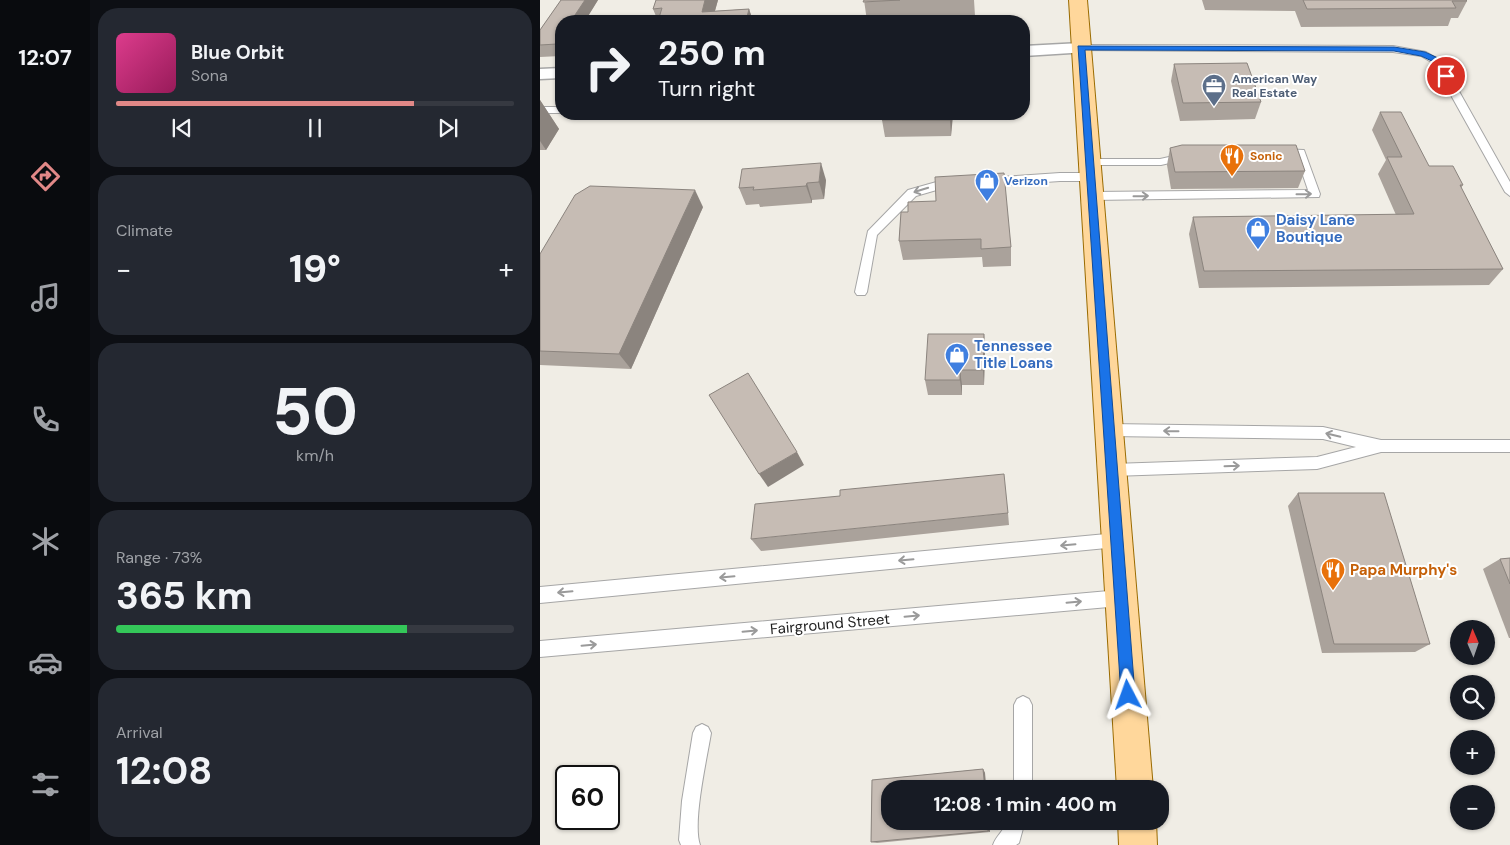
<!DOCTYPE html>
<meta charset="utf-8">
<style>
:root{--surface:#171b24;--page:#242831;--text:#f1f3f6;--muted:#9ea1a6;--line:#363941;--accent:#e18887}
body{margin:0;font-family:"DM Sans",sans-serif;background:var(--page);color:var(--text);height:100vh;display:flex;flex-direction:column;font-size:19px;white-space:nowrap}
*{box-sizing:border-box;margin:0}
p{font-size:16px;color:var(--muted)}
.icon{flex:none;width:28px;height:28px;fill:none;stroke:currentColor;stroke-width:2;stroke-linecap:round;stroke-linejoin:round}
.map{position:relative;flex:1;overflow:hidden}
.panel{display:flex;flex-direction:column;gap:8px;padding:8px;background:#0d0f14;width:450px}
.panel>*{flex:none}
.banner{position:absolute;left:15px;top:15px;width:475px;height:105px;border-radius:20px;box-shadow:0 1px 4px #0004;background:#171b24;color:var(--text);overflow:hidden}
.needle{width:32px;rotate:358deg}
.buttons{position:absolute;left:910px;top:620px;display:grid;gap:10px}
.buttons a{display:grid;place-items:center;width:45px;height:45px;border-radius:50%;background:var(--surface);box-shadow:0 1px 4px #0004;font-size:25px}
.speed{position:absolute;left:15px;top:765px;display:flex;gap:10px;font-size:25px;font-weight:700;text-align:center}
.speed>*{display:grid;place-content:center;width:65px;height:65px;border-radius:50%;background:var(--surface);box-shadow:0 1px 4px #0004;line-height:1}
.speed .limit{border:2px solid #111;border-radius:8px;background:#fff;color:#111}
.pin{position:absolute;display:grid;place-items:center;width:42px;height:42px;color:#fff;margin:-21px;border:2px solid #fff;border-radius:50%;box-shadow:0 1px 5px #0007}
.me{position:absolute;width:55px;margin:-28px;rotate:356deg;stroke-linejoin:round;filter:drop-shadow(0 0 4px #0008)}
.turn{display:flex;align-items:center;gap:18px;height:105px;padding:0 20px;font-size:22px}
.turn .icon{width:65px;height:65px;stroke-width:2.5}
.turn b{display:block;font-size:35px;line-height:42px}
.big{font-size:38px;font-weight:700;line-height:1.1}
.panel .card{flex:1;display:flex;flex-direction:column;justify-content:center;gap:8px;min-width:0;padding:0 18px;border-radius:20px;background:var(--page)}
.panel .dial{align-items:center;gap:0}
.dial b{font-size:65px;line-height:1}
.song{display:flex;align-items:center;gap:15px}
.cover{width:60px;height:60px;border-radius:8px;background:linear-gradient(135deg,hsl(330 70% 55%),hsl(330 70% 35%))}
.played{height:5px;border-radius:2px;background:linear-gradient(90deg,var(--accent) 75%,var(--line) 75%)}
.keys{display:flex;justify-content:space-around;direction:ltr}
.heat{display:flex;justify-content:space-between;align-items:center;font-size:28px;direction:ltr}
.charge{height:8px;border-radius:4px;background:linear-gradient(90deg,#34c759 73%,var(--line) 0)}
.trip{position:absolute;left:341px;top:780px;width:288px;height:50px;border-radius:20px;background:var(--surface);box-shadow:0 1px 4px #0004;font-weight:700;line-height:50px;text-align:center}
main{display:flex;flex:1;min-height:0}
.menu{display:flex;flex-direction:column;width:90px;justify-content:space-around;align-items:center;background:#090b0e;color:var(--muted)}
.menu .icon{width:35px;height:35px}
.menu .selected{color:var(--accent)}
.menu b{font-size:22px;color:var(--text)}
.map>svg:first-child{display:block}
</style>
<main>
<nav class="menu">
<b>12:07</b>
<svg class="icon selected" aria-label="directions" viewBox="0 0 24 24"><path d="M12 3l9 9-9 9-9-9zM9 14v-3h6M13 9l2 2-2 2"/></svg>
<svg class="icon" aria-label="music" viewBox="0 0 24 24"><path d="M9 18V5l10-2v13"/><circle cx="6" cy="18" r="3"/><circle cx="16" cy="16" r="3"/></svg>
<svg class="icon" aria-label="phone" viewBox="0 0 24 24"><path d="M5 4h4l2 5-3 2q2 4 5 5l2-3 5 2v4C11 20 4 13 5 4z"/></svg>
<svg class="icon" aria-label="climate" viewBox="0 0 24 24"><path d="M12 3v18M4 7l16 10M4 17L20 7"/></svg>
<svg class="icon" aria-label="car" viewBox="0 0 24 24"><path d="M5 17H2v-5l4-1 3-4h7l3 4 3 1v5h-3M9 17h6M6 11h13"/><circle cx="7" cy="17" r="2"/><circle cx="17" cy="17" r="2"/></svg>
<svg class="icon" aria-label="filters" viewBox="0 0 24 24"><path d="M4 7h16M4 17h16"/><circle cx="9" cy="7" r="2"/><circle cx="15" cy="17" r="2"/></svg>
</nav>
<section class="panel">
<div class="card">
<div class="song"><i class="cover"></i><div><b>Blue Orbit</b><p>Sona</p></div></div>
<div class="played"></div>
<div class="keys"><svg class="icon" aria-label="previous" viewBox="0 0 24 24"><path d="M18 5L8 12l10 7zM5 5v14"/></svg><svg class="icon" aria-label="pause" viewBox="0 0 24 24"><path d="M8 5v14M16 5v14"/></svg><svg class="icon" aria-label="next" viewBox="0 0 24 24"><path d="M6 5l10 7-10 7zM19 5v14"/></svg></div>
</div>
<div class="card"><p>Climate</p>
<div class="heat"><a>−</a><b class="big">19°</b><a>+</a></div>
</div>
<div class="card dial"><b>50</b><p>km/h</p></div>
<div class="card"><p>Range · 73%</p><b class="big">365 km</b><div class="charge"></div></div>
<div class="card"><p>Arrival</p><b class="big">12:08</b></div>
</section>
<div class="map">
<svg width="970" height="845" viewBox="0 0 970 845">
<rect width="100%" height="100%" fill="#f0ede5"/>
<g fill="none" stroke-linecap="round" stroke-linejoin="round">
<defs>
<g id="service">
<path d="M 541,45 L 853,46 L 886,52 L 902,61 L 970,182 L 970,196 L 965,192 L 893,63 L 881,56 L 853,52 L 538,50 L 536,48 Z"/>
<rect x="0" y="107" width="21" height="6"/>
<path d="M 740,149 L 764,150 L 780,194 L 779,197 L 552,200 L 547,196 L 552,192 L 768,190 L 756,155 L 736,154 L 735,152 L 736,150 Z"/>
<path d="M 647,153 L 651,154 L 652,156 L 651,158 L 621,165 L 550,165 L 545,162 L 550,159 L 620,159 Z"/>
<path d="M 520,173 L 551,173 L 556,177 L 551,181 L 520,181 L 447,186 L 442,182 L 447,178 Z"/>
<path d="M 413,180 L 418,184 L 417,187 L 400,189 L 376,196 L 337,235 L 327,292 L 325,295 L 317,295 L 315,292 L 328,231 L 368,190 L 400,181 Z"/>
<path d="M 569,424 L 783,427 L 841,440 L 970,440 L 970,452 L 841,452 L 777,469 L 573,476 L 568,474 L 566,470 L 568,466 L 573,464 L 777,457 L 816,447 L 783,439 L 569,436 L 564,434 L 562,430 L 564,426 Z"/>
<path d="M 577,533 L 582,535 L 585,540 L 582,545 L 577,547 L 0,603 L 0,587 Z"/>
<path d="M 580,590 L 586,592 L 588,598 L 586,604 L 580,606 L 0,657 L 0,641 Z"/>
<path d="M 483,696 L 489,699 L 492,705 L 492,789 L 474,789 L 474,705 L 477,699 Z"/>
<path d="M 162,724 L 168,727 L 171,733 C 167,758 152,823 160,845 L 141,845 L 139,840 L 142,801 L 153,733 L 156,727 Z"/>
<path d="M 467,821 L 485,821 L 479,843 L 476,845 L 453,845 C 456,836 464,831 467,821 Z"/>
</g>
<g id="minor">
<path d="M 541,43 L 547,44 L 550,48 L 547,52 L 484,56 L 484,46 Z"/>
<path d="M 21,68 L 21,78 L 0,79 L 0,69 Z"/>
</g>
<g id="primary">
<path d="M 529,0 L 547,0 L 613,789 L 577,789 Z"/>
<path d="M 578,821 L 616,821 L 617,845 L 579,845 Z"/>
</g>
</defs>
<use href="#service" stroke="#a6a6a6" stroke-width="2"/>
<use href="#minor" stroke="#a6a6a6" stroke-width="3"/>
<use href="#primary" stroke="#9a6b00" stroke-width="2"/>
<use href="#service" fill="#fff" fill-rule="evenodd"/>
<use href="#minor" fill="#fff" fill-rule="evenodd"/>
<use href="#primary" fill="#ffd79b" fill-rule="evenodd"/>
</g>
<g fill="#aaa29b">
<path d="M 21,0 L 58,0 L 45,21 L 21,21 L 21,56 L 0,57 L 0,30 Z"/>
<path d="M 116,0 L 178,0 L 175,11 L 209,9 L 213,21 L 118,21 L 113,9 Z"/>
<path d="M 324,0 L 434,0 L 435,16 L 327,21 Z"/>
<path d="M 662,0 L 926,0 L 927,1 L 918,18 L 911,18 L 908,26 L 761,27 L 755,11 L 665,10 Z"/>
<path d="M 634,64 L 721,102 L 715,119 L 640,121 L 631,81 Z"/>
<path d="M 0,100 L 19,129 L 6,150 L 0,150 Z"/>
<path d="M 840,112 L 889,166 L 923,185 L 921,188 L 963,269 L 949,285 L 659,288 L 649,234 L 653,217 L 856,215 L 838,174 L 846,160 L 832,130 Z"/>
<path d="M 250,114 L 412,114 L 411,136 L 345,137 L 342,120 L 343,116 L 251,118 Z"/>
<path d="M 630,148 L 765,171 L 758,188 L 631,189 L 627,165 Z"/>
<path d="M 286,180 L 284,199 L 272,200 L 272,203 L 220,207 L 219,204 L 206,205 L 199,188 Z"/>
<path d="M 163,207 L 91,369 L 0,365 L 0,254 Z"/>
<path d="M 361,212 L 471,247 L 471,266 L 443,267 L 442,257 L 363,260 L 359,241 Z"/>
<path d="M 444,334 L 445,350 L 444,385 L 422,385 L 422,395 L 388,395 L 385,380 Z"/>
<path d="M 758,493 L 890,644 L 875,652 L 782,653 L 748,506 Z"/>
<path d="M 468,513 L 469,525 L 221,551 L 211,539 Z"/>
<path d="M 970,558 L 970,638 L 969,638 L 943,569 L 960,559 Z"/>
<path d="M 443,769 L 445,773 L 446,789 L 350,789 L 350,821 L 449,821 L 450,832 L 337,843 L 331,842 L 332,780 Z"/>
</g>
<g fill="#8b847e">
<path d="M 45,0 L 58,0 L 45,21 L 31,21 Z"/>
<path d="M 165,0 L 178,0 L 172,21 L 162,12 Z"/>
<path d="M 209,9 L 213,21 L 206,21 Z"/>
<path d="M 21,37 L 21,52 L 17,44 Z"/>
<path d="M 0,100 L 19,129 L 6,150 L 0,141 Z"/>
<path d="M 410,114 L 412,114 L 413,116 L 411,136 L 410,120 Z"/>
<path d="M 281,163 L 286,180 L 284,199 L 279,182 Z"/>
<path d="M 267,183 L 272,200 L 272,203 L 266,186 Z"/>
<path d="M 155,190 L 163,207 L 91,369 L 79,354 Z"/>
<path d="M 444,334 L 445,350 L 444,385 L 443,370 Z"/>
<path d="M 420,370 L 422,385 L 422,395 L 420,380 Z"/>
<path d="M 257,452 L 264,465 L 228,487 L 219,474 Z"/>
<path d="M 443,769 L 445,773 L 446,789 L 445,789 Z"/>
<path d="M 447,821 L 449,821 L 450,832 L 448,831 Z"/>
</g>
<g fill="#c6bcb4" stroke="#8b847e">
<path d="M 21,0 L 45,0 L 31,21 L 21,21 L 21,37 L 17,44 L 0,45 L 0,30 Z"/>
<path d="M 116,0 L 165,0 L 162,12 L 209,9 L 206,21 L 118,21 L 122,8 L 113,9 Z"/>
<path d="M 324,0 L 360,0 L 323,2 Z"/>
<path d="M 763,0 L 926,0 L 927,1 L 912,1 L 916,8 L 767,9 Z"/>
<path d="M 707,63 L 721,102 L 643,103 L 634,64 Z"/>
<path d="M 840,112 L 861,112 L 889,166 L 913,166 L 923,185 L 920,185 L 963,269 L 664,271 L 653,217 L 874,214 L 847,157 L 862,157 Z"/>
<path d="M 343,114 L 410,114 L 410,120 L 342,120 Z"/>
<path d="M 642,145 L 756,145 L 765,171 L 635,172 L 630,148 Z"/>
<path d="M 281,163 L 279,182 L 267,183 L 266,186 L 213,190 L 214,187 L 199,188 L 202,169 Z"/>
<path d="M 464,173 L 471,247 L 441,249 L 441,239 L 359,241 L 361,212 L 368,212 L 368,202 L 396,201 L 395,177 Z"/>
<path d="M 50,186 L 155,190 L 79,354 L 0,351 L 0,254 L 35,195 Z"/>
<path d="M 388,334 L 444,334 L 443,370 L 420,370 L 420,380 L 385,380 Z"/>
<path d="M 208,373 L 257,452 L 219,474 L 169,395 Z"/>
<path d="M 464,474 L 468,513 L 211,539 L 215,504 L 300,496 L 300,490 Z"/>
<path d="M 758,493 L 844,493 L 890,644 L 794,644 Z"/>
<path d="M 970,558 L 970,584 L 960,559 Z"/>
<path d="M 443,769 L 445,789 L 350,789 L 350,821 L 447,821 L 448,831 L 331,842 L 332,780 Z"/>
</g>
<defs><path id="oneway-shaft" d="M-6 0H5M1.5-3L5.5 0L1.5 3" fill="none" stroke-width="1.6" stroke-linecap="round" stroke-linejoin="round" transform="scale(1.25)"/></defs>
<g stroke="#9a9a9a">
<use href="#oneway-shaft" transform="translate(381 190) rotate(163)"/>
<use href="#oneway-shaft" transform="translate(764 194) rotate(-1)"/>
<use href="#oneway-shaft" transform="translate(601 196) rotate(-1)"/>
<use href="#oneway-shaft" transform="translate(631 431) rotate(-179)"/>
<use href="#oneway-shaft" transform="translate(793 435) rotate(-167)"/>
<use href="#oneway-shaft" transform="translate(692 466) rotate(-2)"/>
<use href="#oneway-shaft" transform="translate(528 545) rotate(175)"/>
<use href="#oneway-shaft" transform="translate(366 560) rotate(175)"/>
<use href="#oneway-shaft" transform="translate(187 577) rotate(175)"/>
<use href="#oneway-shaft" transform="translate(25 592) rotate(175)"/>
<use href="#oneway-shaft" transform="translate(534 602) rotate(-5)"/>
<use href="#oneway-shaft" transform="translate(372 616) rotate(-5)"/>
<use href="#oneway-shaft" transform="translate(210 631) rotate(-5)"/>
<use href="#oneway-shaft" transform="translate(49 645) rotate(-5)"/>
</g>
<path fill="#1a73e8" stroke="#114b97" d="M 538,46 L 854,47 L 885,52 L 900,59 L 910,76 L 903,78 L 894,62 L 881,56 L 854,51 L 545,50 L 595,695 L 593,700 L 588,702 L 583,700 L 581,695 Z"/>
<defs>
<symbol id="office-pin" viewBox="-11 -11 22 30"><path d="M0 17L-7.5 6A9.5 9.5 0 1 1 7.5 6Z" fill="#5c6f8a" stroke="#fff"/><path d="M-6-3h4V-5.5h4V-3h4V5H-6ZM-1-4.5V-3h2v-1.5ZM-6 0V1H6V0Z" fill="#fff"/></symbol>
<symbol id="restaurant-pin" viewBox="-11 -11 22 30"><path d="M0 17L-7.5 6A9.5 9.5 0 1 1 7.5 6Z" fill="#e8710a" stroke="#fff"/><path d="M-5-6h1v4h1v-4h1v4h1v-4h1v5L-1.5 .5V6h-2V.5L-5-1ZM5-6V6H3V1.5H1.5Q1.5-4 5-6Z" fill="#fff"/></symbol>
<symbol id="shop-pin" viewBox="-11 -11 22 30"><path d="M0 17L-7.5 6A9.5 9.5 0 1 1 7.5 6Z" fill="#3f7fe0" stroke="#fff"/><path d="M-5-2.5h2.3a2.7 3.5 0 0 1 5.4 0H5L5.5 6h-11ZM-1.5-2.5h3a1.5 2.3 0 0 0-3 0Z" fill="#fff"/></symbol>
</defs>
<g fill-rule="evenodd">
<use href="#office-pin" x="660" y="72" width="28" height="38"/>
<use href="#restaurant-pin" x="678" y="142" width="28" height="38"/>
<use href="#shop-pin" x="433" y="167" width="28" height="38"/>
<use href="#shop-pin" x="704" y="215" width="28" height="38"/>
<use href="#shop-pin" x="403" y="341" width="28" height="38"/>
<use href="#restaurant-pin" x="779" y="556" width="28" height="38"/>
</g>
<g text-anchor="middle" stroke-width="4" stroke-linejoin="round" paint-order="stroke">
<g font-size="12" font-weight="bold" fill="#4e5e75" stroke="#fff" text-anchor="start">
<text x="692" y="83">American Way<tspan x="692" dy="14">Real Estate</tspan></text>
</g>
<g font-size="12" font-weight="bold" fill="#c56008" stroke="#fff" text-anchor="start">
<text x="710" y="160">Sonic</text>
</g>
<g font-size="12" font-weight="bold" fill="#366cbe" stroke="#fff" text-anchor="start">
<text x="464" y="185">Verizon</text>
</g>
<g font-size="15" font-weight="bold" fill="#366cbe" stroke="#fff" text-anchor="start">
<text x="736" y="225">Daisy Lane<tspan x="736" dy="17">Boutique</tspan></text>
<text x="434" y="351">Tennessee<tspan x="434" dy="17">Title Loans</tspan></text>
</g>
<g font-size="15" font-weight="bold" fill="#c56008" stroke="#fff" text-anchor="start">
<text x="810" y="575">Papa Murphy's</text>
</g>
<g font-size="15" fill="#1f1f1f" stroke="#fff">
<text transform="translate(290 624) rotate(-5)" y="5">Fairground Street</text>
</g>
</g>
</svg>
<div class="buttons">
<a><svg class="needle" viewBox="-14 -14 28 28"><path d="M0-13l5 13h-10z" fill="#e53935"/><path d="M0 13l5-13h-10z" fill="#9ea1a6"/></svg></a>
<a><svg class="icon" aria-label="search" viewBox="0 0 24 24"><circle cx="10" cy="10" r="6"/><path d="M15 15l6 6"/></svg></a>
<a>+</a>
<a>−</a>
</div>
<div class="speed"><div class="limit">60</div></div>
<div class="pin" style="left:906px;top:76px;background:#d93025"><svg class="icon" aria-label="arrive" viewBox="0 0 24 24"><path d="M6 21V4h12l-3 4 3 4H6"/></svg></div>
<svg class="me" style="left:588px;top:695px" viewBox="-20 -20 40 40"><path d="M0-17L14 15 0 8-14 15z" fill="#1a73e8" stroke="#fff" stroke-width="4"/></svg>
<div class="trip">12:08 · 1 min · 400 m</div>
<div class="banner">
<div class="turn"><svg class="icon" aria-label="right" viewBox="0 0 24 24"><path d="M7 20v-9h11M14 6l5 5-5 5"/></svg><div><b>250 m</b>Turn right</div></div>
</div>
</div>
</main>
